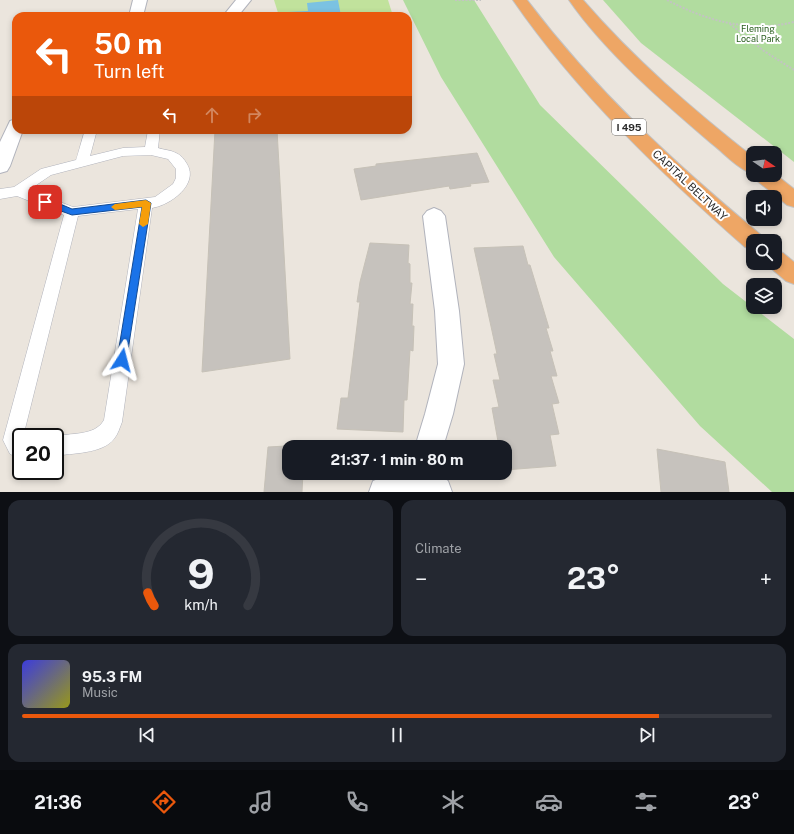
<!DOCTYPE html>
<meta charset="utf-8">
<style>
:root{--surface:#171b24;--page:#242831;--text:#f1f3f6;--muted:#9ea1a6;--line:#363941;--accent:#ea580c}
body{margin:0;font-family:"Public Sans",sans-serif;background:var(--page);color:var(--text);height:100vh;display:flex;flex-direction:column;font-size:15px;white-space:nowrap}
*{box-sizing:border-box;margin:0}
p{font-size:13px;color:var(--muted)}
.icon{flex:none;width:22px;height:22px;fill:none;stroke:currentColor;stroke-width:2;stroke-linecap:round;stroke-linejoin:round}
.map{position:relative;height:492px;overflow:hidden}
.side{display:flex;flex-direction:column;gap:8px;padding:8px;background:#0d0f14;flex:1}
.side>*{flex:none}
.guide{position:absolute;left:12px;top:12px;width:400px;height:122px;border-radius:12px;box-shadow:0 2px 6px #0003;background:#ea580c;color:#fff;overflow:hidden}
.needle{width:26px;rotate:103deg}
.buttons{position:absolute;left:746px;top:146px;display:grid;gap:8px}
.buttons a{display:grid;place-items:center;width:36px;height:36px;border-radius:8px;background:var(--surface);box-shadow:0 2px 6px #0003;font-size:20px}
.speed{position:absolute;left:12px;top:428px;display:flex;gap:8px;font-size:20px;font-weight:700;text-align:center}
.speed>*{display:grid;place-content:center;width:52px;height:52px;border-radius:50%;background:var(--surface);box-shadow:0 2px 6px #0003;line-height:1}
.speed .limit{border:2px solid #111;border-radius:6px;background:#fff;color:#111}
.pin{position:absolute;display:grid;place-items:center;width:34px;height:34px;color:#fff;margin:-17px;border-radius:8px;box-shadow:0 2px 6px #0006}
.me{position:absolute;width:44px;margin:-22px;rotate:9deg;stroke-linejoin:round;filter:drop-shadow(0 0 3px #0008)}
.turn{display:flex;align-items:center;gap:14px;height:84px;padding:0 16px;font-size:18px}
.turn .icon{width:52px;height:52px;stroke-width:2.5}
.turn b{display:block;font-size:28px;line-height:34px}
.lanes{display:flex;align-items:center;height:38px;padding:0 16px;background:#0003;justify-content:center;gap:20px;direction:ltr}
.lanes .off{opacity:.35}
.big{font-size:30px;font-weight:700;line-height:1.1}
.side .tile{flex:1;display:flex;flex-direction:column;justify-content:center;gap:6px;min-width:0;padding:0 14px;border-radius:12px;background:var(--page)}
.side .dial{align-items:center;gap:0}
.dial svg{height:104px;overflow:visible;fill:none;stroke:var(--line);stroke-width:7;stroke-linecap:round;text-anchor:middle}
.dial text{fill:var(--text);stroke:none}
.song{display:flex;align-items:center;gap:12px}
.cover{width:48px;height:48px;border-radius:6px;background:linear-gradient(135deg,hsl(240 70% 55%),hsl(60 70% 35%))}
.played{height:4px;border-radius:2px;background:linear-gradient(90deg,var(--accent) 85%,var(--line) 85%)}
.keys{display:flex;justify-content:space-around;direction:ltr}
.heat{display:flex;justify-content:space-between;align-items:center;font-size:22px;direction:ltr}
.side .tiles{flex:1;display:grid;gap:8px;grid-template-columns:1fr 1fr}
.tile:last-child{grid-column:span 2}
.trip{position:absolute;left:282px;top:440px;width:230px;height:40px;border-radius:12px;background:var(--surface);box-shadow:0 2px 6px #0003;font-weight:700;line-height:40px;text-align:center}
.tab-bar{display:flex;height:64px;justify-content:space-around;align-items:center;background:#090b0e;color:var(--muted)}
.tab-bar .icon{width:28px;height:28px}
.tab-bar .current{color:var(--accent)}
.tab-bar b{font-size:18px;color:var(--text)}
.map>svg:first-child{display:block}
</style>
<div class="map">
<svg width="794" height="492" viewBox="0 0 794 492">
<rect width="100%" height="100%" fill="#ebe5dd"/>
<g fill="#b1dc9f">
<path d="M 403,0 L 474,0 L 540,105 L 723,284 L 794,339 L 794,492 L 772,492 L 700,426 L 554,257 L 441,77 Z"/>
<path d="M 603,0 L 794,0 L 794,162 L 641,43 Z"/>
</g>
<path fill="#c1e29c" d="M 274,0 L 388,0 L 393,16 L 279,16 Z"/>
<path fill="#7bc2e2" d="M 338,0 L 341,16 L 288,16 L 288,12 L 308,11 L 307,3 Z"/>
<g fill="#c6c2bd" stroke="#c6c1b7">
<path d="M 215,130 L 277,130 L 290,359 L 202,372 Z"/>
<path d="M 477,153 L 489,182 L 470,184 L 471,186 L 450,189 L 449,186 L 361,200 L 354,169 L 376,166 L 376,164 Z"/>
<path d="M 370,243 L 409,245 L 408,263 L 410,264 L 410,283 L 412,283 L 410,304 L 413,304 L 412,326 L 414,326 L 413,351 L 410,350 L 407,400 L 404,400 L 403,432 L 337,429 L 341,398 L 348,398 L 360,302 L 357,302 L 360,282 Z"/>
<path d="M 523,246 L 528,265 L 530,265 L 549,328 L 546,328 L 553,351 L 550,351 L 557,376 L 551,376 L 559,403 L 552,404 L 559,434 L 550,435 L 556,466 L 505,470 L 505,447 L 499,447 L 492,408 L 499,407 L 493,380 L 500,380 L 494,354 L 497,354 L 474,248 Z"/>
<path d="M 304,445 L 304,447 L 289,447 L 289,473 L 303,473 L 302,492 L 264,492 L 268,447 Z"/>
<path d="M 657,449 L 725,462 L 729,492 L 661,492 Z"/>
</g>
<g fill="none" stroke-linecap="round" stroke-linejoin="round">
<defs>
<path id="service" d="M 85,130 L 97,130 L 90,156 L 123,148 L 145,147 L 148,130 L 160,130 L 158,148 C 164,150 171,150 176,153 C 181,155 184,159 187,164 C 199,184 171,205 152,208 L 122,422 C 120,427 118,434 114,439 C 102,454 72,453 55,456 L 55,437 L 53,437 C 71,432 94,437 104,420 L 138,209 L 78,216 L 23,437 L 21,437 L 21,459 L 10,454 L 3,440 L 64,215 L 17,196 L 0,199 L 0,189 L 14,187 L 41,169 L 76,160 ZM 151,155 L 168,159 L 176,169 L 176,178 L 173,184 L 155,197 L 73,207 L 29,190 L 51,175 L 123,156 Z"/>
<g id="minor">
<path d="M 133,0 L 147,0 L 143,16 L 129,16 Z"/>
<path d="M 236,0 L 251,0 L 238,16 L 223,16 Z"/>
<path d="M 16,119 L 16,130 L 23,130 L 10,166 L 7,171 L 0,173 L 0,142 L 10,121 Z"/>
<path d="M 434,208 L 441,211 L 445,216 L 459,311 L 464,364 L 453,414 L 443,447 L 415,447 L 425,414 L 438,364 L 435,311 L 423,216 L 427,211 Z"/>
<path d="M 393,473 L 438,473 L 448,481 L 452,492 L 369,492 L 373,481 Z"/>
</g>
<g id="motorway">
<path d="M 513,0 L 527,0 C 595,90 674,163 761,235 L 764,241 L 753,241 L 753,249 L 745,247 C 660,172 578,94 513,0 Z"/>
<path d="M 569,0 L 583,0 C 634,59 692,109 753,157 L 753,174 C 738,169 724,153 711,143 C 663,102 605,52 569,0 Z"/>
<path d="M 775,174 L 794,189 L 794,207 L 787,205 L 756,180 L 753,175 Z"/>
<path d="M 775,250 L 783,253 L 794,262 L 794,284 L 786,281 L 767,265 L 766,263 L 775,263 Z"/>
</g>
</defs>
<use href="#service" stroke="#b1b3bc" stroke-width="1"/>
<use href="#minor" stroke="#b1b3bc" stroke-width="2"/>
<use href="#motorway" stroke="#c3c3c3" stroke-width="2"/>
<g stroke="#c3c3c3" stroke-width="2" stroke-dasharray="2 1.5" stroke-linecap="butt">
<path d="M 455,0 L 481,0"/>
<path d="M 667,0 C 707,21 749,33 794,22"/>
<path d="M 730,24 L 764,51 L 794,70"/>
</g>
<use href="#service" fill="#fff" fill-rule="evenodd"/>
<use href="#minor" fill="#fff" fill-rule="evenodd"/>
<use href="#motorway" fill="#eea665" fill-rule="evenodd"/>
</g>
<path fill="#1a73e8" stroke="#114b97" d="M 42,199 L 48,199 L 72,209 L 146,200 L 151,203 L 126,363 L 122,364 L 119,363 L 117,360 L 142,207 L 72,215 L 42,204 L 41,202 Z"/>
<path fill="#f59e0b" d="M 146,200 L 151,203 L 148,224 L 143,227 L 139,224 L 142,207 L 115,210 L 111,207 L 115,204 Z"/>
<g text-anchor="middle" stroke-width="4" stroke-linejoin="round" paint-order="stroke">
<g font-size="9" fill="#2c6021" stroke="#fff">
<text x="758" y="32">Fleming<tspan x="758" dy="10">Local Park</tspan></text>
</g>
<rect fill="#fff" stroke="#6a6a6a" stroke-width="1" x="612" y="119" width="34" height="16" rx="3"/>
<g font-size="10" font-weight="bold" fill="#2a2a2a">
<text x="629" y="131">I 495</text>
</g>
<g font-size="11" fill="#2a2a2a" stroke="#fff">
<text transform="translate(690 185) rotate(43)" y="4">CAPITAL BELTWAY</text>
</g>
</g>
</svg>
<div class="buttons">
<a><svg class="needle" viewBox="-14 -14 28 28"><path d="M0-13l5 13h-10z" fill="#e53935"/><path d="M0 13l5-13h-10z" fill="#9ea1a6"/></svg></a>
<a><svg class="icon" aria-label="sound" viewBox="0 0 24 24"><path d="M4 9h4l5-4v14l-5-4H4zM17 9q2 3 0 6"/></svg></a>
<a><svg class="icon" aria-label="search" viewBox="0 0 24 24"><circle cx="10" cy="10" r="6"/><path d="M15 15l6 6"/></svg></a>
<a><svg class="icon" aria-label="layers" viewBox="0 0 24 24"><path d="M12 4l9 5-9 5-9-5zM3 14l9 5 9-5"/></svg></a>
</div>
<div class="speed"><div class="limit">20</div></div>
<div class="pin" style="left:45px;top:202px;background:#d93025"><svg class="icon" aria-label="arrive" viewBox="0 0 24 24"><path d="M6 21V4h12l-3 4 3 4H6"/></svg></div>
<svg class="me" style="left:122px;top:360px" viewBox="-20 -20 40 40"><path d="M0-17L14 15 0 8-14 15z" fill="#1a73e8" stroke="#fff" stroke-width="4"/></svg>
<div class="trip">21:37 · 1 min · 80 m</div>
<div class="guide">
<div class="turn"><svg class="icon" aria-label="left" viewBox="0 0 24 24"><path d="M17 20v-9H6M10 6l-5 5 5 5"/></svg><div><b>50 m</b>Turn left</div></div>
<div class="lanes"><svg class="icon" aria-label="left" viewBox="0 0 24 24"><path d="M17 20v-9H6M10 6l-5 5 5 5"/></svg><svg class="icon off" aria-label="ahead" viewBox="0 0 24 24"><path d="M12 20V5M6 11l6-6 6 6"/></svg><svg class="icon off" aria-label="right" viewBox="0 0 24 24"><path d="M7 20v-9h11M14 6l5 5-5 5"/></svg></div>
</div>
</div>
<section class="side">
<div class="tiles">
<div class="tile dial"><svg viewBox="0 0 100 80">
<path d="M14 69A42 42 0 1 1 86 69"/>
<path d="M14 69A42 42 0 0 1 9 59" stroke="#ea580c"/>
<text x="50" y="56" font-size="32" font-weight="700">9</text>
<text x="50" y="72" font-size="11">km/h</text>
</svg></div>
<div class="tile"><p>Climate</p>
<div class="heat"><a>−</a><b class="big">23°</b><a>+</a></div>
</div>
<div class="tile">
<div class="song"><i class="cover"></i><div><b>95.3 FM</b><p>Music</p></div></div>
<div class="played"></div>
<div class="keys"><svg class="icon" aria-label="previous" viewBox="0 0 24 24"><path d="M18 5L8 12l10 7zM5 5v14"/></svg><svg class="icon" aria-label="pause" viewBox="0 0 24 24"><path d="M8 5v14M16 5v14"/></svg><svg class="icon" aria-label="next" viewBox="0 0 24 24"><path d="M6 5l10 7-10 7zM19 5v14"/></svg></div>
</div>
</div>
</section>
<nav class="tab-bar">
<b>21:36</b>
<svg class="icon current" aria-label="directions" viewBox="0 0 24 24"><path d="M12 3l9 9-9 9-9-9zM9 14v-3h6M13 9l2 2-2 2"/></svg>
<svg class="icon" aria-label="music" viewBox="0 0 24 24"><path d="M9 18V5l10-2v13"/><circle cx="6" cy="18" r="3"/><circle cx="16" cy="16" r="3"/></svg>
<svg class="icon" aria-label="phone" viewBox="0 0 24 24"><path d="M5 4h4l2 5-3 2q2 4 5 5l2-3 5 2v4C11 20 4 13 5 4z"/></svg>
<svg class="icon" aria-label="climate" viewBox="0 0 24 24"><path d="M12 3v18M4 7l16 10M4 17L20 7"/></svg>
<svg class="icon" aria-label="car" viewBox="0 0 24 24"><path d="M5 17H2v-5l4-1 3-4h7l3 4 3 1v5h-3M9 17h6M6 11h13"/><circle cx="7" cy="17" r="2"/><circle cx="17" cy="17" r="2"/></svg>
<svg class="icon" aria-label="filters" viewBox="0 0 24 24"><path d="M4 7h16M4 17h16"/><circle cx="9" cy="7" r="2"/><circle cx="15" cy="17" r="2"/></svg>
<b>23°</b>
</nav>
